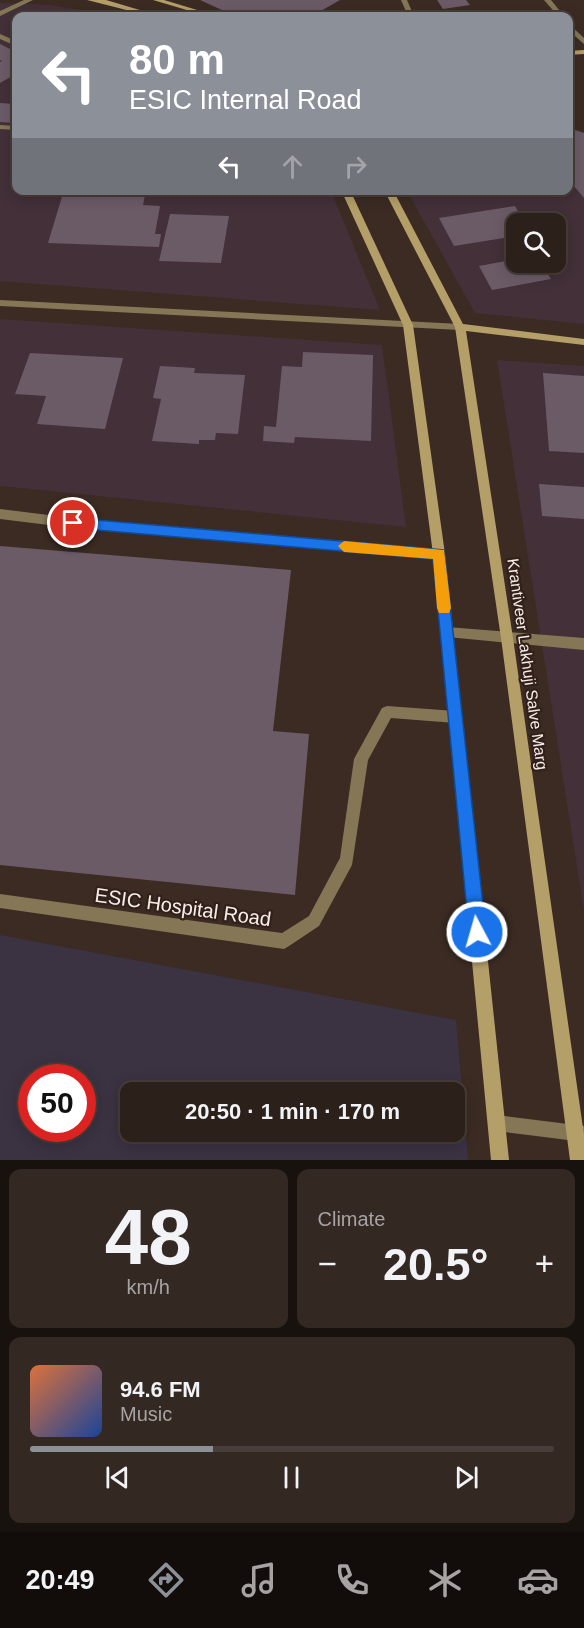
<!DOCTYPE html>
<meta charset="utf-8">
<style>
:root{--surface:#2c201a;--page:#342823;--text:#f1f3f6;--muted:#a6a3a2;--line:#483e39;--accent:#8c9099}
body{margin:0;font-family:Helvetica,sans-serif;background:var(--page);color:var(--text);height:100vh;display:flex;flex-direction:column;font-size:22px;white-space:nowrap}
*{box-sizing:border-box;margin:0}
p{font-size:20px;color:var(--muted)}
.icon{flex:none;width:33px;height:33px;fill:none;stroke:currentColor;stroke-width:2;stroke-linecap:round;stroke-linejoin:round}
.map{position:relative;height:1160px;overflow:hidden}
.drawer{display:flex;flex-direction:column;gap:9px;padding:9px;background:#18120e;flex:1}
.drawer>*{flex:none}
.guide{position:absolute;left:12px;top:12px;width:561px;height:183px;border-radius:12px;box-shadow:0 3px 15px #0003,0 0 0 2px var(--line);background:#8c9099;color:#fff;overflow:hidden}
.fabs{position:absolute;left:506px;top:213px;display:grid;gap:12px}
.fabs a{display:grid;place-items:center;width:60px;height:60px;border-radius:12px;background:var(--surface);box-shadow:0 3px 15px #0003,0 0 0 2px var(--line);font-size:30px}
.speed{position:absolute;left:18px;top:1064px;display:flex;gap:12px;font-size:30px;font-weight:700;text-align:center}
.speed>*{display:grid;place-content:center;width:78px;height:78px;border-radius:50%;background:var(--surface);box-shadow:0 3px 15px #0003,0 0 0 2px var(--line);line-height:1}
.speed .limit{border:9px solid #d22;background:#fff;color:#111}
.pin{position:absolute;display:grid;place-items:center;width:51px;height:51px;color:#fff;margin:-26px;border:3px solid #fff;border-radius:50%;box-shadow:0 2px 6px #0007}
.me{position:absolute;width:66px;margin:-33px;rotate:354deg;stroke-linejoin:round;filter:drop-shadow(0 0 4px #0008)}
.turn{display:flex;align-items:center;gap:21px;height:126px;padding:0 18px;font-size:27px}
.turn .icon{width:78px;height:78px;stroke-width:2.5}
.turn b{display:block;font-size:42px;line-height:51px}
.lanes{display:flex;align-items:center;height:57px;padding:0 18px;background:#0003;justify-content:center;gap:30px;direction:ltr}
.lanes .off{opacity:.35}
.big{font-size:45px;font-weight:700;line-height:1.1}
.drawer .tile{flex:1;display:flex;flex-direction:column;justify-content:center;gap:9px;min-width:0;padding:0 21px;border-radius:12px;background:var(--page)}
.drawer .dial{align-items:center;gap:0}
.dial b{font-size:78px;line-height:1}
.song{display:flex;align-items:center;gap:18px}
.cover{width:72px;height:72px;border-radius:9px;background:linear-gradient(135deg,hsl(20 70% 55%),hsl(220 70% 35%))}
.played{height:6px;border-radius:3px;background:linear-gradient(90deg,var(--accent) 35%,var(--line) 35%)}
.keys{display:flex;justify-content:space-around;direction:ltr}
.heat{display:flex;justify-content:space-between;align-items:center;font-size:33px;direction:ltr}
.drawer .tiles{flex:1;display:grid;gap:9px;grid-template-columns:1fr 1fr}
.tile:last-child{grid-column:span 2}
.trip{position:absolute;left:120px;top:1082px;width:345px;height:60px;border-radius:12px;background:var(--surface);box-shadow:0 3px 15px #0003,0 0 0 2px var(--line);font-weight:700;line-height:60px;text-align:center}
.menu{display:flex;height:96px;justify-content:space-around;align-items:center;background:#120d0a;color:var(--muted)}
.menu .icon{width:42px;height:42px}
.menu .on{color:var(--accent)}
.menu b{font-size:27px;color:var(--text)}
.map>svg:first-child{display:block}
</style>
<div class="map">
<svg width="584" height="1160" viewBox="0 0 584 1160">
<rect width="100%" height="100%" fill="#3b2b23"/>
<g fill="#433039" fill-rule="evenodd">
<path d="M 0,3 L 50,5 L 116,16 L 16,16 L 16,190 L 331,191 L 380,310 L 0,281 Z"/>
<path d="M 569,127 L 584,132 L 584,324 L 475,313 L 407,191 L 568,190 ZM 516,224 L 555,224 L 555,262 L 516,262 Z"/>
<path d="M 0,319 L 382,345 L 406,527 L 0,486 Z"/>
<path d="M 497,360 L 584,366 L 584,911 Z"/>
</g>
<path fill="#3b3242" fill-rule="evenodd" d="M 0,935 L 456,1020 L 468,1160 L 0,1160 ZM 32,1077 L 82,1077 L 82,1128 L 32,1128 ZM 130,1092 L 454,1092 L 454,1131 L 130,1131 Z"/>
<g fill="#6b5b67">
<path d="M 200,0 L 340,0 L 312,16 L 235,16 Z"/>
<path d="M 437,0 L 466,0 L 470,5 L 443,9 Z"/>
<path d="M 0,44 L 16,52 L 16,74 L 0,83 L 0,62 L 2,61 L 0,60 Z"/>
<path d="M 0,103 L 16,104 L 16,123 L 0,122 Z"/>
<path d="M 568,128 L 584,133 L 584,198 L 568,179 Z"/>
<path d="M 64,190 L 146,190 L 143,205 L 160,206 L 155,234 L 161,234 L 159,247 L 48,243 Z"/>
<path d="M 515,206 L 525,224 L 516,224 L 516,236 L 454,246 L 439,218 Z"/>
<path d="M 170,214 L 229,216 L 221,263 L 159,261 Z"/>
<path d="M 516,259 L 516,262 L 540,262 L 551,279 L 492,290 L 479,266 Z"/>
<path d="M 303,352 L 373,355 L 371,441 L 295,437 L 294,443 L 263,441 L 264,426 L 276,427 L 282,366 L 302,367 Z"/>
<path d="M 30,353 L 123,358 L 105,429 L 37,424 L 46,396 L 15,394 Z"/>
<path d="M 160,366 L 195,368 L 194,373 L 245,375 L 238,434 L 216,433 L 215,440 L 199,440 L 199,444 L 152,441 L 161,399 L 153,398 Z"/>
<path d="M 543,373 L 584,376 L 584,453 L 549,451 Z"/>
<path d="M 539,484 L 584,487 L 584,519 L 542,516 Z"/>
<path d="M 0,546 L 291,570 L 273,731 L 309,734 L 295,895 L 0,865 Z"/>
</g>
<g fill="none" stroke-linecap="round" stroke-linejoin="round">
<g fill="#857756" fill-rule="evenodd">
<path d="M 24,0 L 33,0 L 0,16 L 0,11 Z"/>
<path d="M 0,34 L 16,41 L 16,46 L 0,39 Z"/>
<path d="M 0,509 L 73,518 L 439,549 L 443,551 L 445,554 L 443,557 L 439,559 L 73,528 L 0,519 Z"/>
<path d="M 387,706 L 455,711 L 460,713 L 462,717 L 460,721 L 455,723 L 391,718 L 368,760 L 352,865 L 319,926 L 289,946 L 284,949 L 0,908 L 0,894 L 282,933 L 309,916 L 340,858 L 354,759 L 382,708 Z"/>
</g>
<g fill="#857756" fill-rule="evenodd">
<path d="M 401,0 L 407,0 L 414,16 L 408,16 Z"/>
<path d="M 544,0 L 551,0 L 564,16 L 558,16 Z"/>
<path d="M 568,23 L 584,38 L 584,44 L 568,30 Z"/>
<path d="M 0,125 L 16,126 L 16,130 L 0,129 Z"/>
<path d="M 0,300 L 460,324 L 465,327 L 460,330 L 0,306 Z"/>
<path d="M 447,627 L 584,638 L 584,650 L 447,637 L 443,636 L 441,632 L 443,628 Z"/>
<path d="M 497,1115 L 584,1126 L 584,1142 L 497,1131 L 491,1129 L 489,1123 L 491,1117 Z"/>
</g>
<g fill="#b59f69" fill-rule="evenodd">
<path d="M 87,0 L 106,0 L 160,16 L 150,16 Z"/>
<path d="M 153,0 L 164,0 L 217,16 L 207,16 Z"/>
<path d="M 584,50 L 584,54 L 568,55 L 568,51 Z"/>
<path d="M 341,190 L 350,190 L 413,325 L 445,554 L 509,1160 L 491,1160 L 433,554 L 403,325 Z"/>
<path d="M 384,190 L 393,190 L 463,324 L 584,339 L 584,345 L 466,331 L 513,638 L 584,1135 L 584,1160 L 570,1160 L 501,638 L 455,327 Z"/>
</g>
</g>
<path fill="#1a73e8" stroke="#114b97" stroke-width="1.5" d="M 73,518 L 444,550 L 486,932 L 483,938 L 477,941 L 471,938 L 469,932 L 433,559 L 73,528 L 67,523 Z"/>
<path fill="#f59e0b" d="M 344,541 L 444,550 L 451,608 L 449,613 L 439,613 L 437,608 L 433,559 L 344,552 L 338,546 Z"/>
<g text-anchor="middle" stroke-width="4.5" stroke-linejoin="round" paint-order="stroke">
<g font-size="16" fill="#f9ede9" stroke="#31211a">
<text transform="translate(528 664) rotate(82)" y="6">Krantiveer Lakhuji Salve Marg</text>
</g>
<g font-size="20" fill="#f9ede9" stroke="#31211a">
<text transform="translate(183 907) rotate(8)" y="7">ESIC Hospital Road</text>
</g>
</g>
</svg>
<div class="fabs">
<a><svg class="icon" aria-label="search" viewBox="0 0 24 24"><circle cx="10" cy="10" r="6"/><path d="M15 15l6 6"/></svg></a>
</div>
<div class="speed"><div class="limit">50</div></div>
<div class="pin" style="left:73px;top:523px;background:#d93025"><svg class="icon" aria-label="arrive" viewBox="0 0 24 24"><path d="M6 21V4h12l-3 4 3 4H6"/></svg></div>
<svg class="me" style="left:477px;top:932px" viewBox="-20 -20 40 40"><circle r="17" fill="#1a73e8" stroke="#fff" stroke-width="3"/><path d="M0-11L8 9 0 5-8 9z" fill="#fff"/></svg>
<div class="trip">20:50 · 1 min · 170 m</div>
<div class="guide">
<div class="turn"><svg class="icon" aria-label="left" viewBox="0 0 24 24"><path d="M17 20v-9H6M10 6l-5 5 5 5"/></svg><div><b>80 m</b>ESIC Internal Road</div></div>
<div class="lanes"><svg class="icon" aria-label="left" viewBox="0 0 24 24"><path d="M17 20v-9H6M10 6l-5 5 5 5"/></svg><svg class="icon off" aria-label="ahead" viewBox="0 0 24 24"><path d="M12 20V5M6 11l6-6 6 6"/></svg><svg class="icon off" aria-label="right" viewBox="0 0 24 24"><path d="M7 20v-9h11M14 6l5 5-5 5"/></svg></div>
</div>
</div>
<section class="drawer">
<div class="tiles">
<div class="tile dial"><b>48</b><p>km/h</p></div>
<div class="tile"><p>Climate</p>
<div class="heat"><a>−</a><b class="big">20.5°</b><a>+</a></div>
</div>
<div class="tile">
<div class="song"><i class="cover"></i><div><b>94.6 FM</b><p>Music</p></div></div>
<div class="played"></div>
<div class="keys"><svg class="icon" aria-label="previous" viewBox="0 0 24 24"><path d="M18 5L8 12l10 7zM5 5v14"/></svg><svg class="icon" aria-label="pause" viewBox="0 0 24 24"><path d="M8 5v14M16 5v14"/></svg><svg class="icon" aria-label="next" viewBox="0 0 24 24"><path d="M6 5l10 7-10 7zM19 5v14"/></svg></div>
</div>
</div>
</section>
<nav class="menu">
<b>20:49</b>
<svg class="icon on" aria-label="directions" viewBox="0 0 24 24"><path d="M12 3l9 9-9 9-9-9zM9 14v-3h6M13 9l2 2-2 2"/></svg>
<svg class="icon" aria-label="music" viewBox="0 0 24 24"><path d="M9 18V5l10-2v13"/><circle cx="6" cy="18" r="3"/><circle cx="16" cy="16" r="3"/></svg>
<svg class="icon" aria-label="phone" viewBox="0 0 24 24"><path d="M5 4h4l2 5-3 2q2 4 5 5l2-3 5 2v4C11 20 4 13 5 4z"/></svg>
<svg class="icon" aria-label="climate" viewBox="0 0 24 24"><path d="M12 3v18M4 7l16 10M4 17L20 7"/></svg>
<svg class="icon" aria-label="car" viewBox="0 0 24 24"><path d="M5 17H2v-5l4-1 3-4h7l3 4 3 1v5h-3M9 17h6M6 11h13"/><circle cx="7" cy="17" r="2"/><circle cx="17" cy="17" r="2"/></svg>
</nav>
